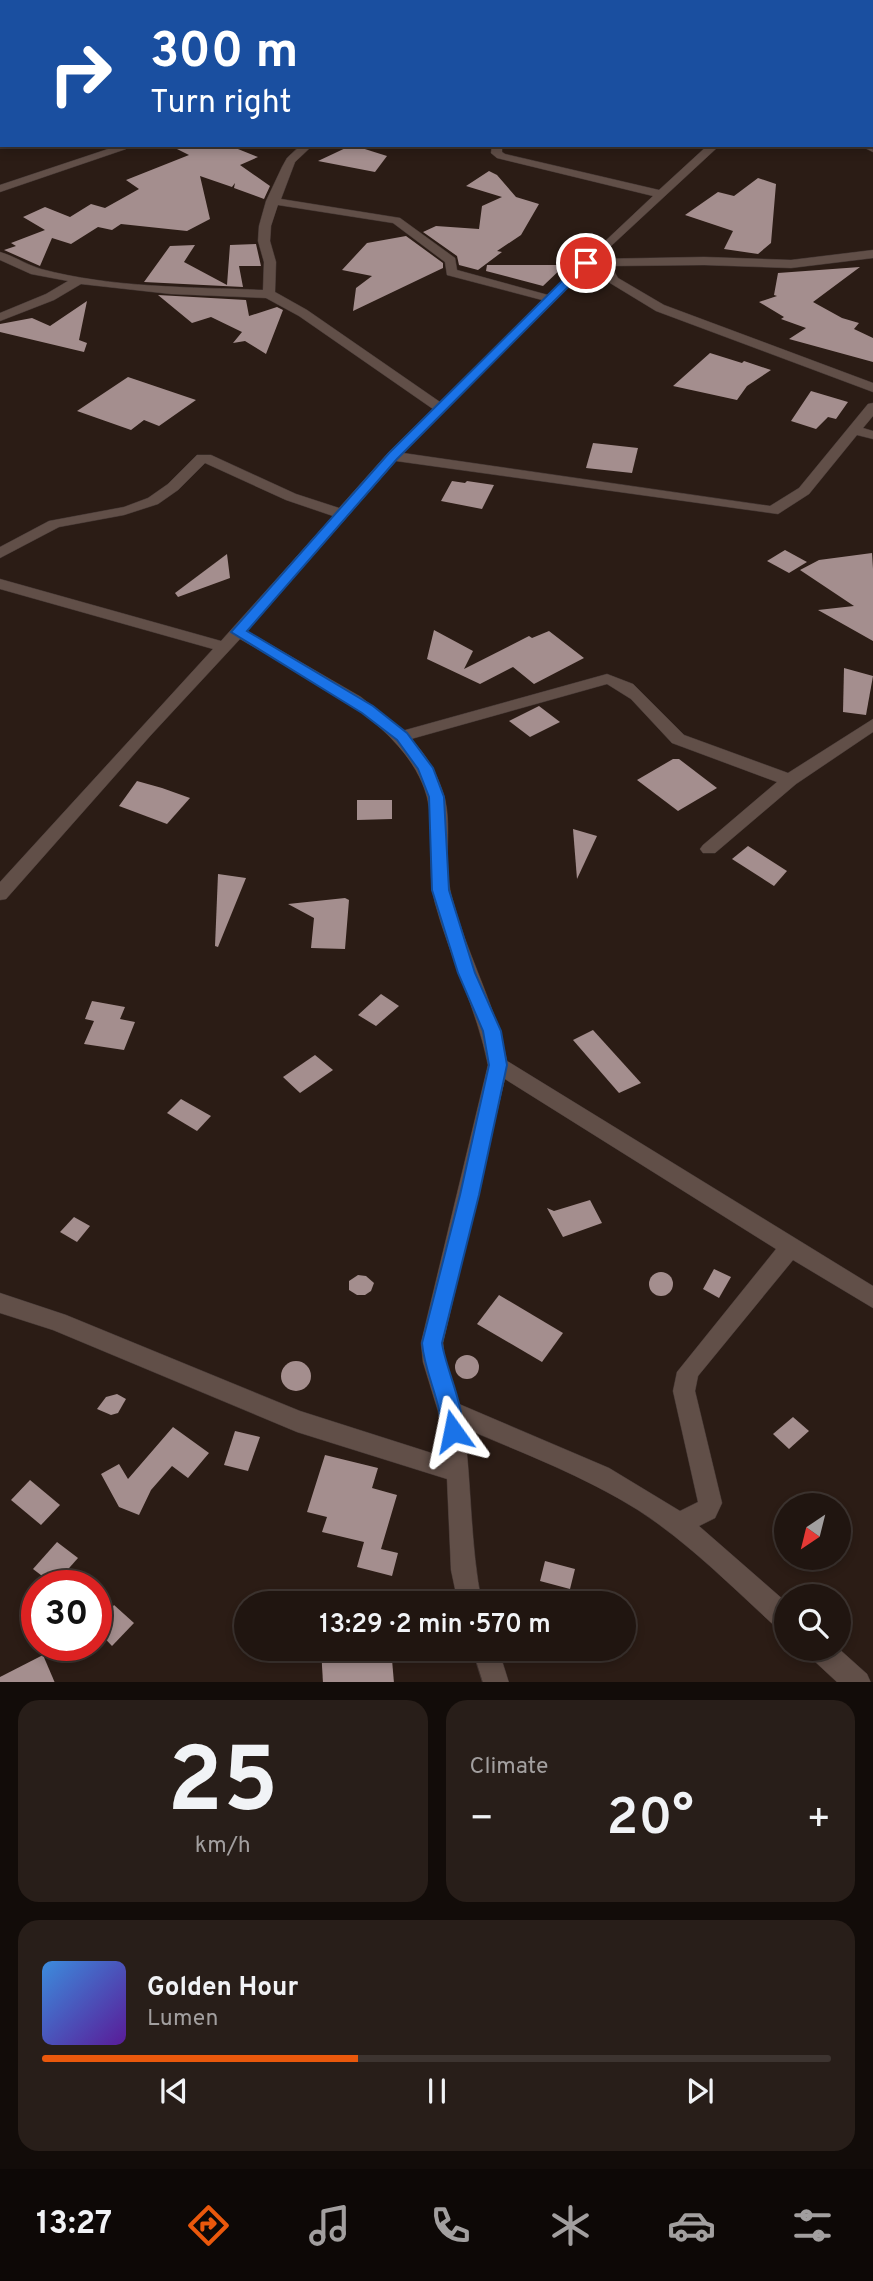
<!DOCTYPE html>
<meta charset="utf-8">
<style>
:root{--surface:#201510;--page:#281e19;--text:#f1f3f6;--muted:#a29f9f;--line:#3d3430;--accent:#ea580c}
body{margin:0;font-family:Overpass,sans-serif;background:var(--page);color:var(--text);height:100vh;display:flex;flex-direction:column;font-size:26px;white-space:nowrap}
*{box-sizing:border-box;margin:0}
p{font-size:23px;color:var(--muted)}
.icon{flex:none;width:38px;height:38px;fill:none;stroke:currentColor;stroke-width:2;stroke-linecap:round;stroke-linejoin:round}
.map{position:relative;height:1682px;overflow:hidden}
.side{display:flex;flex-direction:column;gap:18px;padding:18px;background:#120c09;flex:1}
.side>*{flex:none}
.banner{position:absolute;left:0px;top:0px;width:873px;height:147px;box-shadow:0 4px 10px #0003,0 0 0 2px var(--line);background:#1a4fa0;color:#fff;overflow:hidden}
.needle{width:46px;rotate:215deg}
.fabs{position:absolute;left:774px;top:1493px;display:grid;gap:14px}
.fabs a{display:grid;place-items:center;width:77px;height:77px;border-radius:50%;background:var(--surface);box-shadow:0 4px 10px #0003,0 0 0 2px var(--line);font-size:35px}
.speed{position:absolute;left:21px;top:1570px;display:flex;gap:14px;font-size:35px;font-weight:700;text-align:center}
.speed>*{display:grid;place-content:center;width:91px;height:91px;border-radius:50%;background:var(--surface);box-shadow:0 4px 10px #0003,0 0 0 2px var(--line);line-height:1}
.speed .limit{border:10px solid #d22;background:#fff;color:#111}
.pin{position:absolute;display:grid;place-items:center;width:60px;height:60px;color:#fff;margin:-30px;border:4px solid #fff;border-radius:50%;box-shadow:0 2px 7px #0007}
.me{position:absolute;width:77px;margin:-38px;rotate:348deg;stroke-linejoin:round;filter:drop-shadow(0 0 5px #0008)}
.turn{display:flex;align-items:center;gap:24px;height:147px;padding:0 35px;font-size:32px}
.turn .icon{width:91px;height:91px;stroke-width:2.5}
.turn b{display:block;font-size:49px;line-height:60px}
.big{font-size:52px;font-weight:600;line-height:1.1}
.side .widget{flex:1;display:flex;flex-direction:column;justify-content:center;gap:10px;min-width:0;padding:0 24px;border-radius:21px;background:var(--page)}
.side .dial{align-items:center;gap:0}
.dial b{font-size:91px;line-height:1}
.song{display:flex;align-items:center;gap:21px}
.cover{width:84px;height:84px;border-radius:10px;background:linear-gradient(135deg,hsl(210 70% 55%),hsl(270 70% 35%))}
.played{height:7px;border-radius:4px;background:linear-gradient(90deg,var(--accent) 40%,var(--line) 40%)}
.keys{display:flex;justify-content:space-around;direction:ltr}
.heat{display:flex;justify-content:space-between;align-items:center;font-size:38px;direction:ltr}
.side .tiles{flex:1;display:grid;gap:18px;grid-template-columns:1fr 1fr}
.widget:last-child{grid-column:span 2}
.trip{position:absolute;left:234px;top:1591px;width:402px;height:70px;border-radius:35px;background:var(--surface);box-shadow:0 4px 10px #0003,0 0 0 2px var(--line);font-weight:600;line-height:70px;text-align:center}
.dock{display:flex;height:112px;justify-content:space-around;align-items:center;background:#0d0806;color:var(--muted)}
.dock .icon{width:49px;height:49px}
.dock .current{color:var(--accent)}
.dock b{font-size:32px;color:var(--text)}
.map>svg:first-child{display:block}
</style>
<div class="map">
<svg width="873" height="1683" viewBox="0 0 873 1683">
<rect width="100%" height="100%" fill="#2b1c15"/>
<g fill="#a48e8e">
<path d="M 169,145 L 228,145 L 258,157 L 240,165 L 270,186 L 264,199 L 234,188 L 235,183 L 232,187 L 200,176 L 210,219 L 187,231 L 121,224 L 112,230 L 98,227 L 71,244 L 52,238 L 40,266 L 4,250 L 16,246 L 11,243 L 45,230 L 23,217 L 45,207 L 70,217 L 91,204 L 105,208 L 139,189 L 126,180 L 189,155 Z"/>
<path d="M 352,145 L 387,156 L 375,172 L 318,161 Z"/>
<path d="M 489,171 L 497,175 L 516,197 L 539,204 L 521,235 L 497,251 L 502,252 L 478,270 L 459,265 L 457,256 L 423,232 L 436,226 L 479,229 L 482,206 L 502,197 L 466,186 Z"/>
<path d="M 758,178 L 776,184 L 771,243 L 758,254 L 724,249 L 733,231 L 685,215 L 718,192 L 734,196 Z"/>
<path d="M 406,236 L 443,263 L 443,268 L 353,311 L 356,288 L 372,276 L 342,270 L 367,243 Z"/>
<path d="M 256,244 L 261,266 L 239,266 L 243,287 L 144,282 L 170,246 L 195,245 L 184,262 L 227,285 L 230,245 Z"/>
<path d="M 487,265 L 565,265 L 543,286 L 486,271 Z"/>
<path d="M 860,267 L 813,302 L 842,318 L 859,323 L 854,329 L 873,338 L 873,362 L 789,339 L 806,328 L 781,319 L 784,317 L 759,302 L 777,296 L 774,295 L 778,273 Z"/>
<path d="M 158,295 L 246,300 L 249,316 L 277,307 L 283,310 L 266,354 L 245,341 L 233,343 L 242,332 L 211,317 L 192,323 Z"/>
<path d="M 87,301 L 79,340 L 87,343 L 84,352 L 0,332 L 0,324 L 32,318 L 50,326 Z"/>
<path d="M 710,353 L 742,363 L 744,361 L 771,370 L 747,386 L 737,400 L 673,386 Z"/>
<path d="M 128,377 L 196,400 L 159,426 L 144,420 L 131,430 L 77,411 Z"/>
<path d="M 811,391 L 848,402 L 836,419 L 828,417 L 816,429 L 791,421 Z"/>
<path d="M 593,443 L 638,448 L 632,473 L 586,468 Z"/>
<path d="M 452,481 L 465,483 L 467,481 L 494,485 L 482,509 L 441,501 Z"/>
<path d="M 785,550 L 807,562 L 789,573 L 767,561 Z"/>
<path d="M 872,553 L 873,569 L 873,641 L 818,610 L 854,606 L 800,570 L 819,560 Z"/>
<path d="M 227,554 L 230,578 L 178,597 L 175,593 Z"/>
<path d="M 434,630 L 473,651 L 464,669 L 529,636 L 532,638 L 549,631 L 584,658 L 534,684 L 513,667 L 480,684 L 427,659 Z"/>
<path d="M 844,668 L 873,676 L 866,715 L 843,712 Z"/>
<path d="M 539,706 L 560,722 L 530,737 L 509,721 Z"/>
<path d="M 673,759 L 679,759 L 717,788 L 678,811 L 637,780 Z"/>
<path d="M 137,781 L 162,788 L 190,798 L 167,824 L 119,806 Z"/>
<path d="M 357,800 L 392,800 L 392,819 L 357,820 Z"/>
<path d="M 573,829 L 597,836 L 577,879 Z"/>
<path d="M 748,846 L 787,871 L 774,886 L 732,859 Z"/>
<path d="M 218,874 L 246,878 L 218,947 L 215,946 Z"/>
<path d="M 345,898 L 349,900 L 345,949 L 311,948 L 314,918 L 288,904 Z"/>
<path d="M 381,994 L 399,1006 L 376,1026 L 358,1015 Z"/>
<path d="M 92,1001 L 125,1007 L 120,1019 L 135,1022 L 124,1050 L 84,1044 L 94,1021 L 85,1019 Z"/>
<path d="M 593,1030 L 641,1083 L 619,1093 L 573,1040 Z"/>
<path d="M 315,1055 L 333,1070 L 300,1093 L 283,1077 Z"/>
<path d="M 181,1099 L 211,1116 L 197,1131 L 167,1113 Z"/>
<path d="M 590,1200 L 602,1223 L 563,1237 L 547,1208 L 554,1211 Z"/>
<path d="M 74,1217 L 90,1226 L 77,1242 L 60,1232 Z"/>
<path d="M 714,1269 L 731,1277 L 719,1298 L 703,1289 Z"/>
<circle cx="661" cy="1284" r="12"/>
<path d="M 358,1275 L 366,1276 L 374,1283 L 371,1291 L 365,1295 L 357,1295 L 349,1290 L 349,1281 Z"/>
<path d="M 499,1295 L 563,1333 L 542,1362 L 477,1324 Z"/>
<circle cx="467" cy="1367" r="12"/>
<circle cx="296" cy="1376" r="15"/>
<path d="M 117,1394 L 126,1399 L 118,1413 L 111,1415 L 97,1409 L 106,1397 Z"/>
<path d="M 793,1417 L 809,1431 L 789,1449 L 773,1434 Z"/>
<path d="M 173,1427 L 209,1453 L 188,1478 L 172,1466 L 151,1490 L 139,1515 L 119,1507 L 101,1474 L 119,1464 L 128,1479 Z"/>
<path d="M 235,1431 L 260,1437 L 248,1471 L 224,1465 Z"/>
<path d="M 325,1455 L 378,1468 L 372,1488 L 397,1495 L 381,1549 L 398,1553 L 392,1576 L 357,1567 L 364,1542 L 322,1532 L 327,1517 L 307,1512 Z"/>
<path d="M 30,1480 L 60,1505 L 41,1525 L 11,1500 Z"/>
<path d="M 57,1542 L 78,1558 L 54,1585 L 33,1569 Z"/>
<path d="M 545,1561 L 575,1569 L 570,1589 L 540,1581 Z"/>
<path d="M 114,1605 L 134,1623 L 112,1646 L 96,1629 Z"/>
<path d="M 321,1648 L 391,1648 L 394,1683 L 323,1683 Z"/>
<path d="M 43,1655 L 55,1683 L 0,1683 L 0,1677 Z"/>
</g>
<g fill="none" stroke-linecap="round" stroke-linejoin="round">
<defs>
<g id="street">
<path d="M 169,0 L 179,0 L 168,2 Z"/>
<path d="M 299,0 L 309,0 L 310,2 L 300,2 Z"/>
<path d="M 857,0 L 867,0 L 856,2 Z"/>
<rect x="0" y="65" width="2" height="7"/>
<path d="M 872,144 L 873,152 L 859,145 L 872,145 Z"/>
<path d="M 108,145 L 122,145 L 126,149 L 0,192 L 0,185 L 111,148 Z"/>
<path d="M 301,145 L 313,145 L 295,162 L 281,199 L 400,218 L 455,258 L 457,270 L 548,295 L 653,196 L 497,158 L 491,153 L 492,145 L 502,145 L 502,152 L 505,154 L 659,190 L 708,145 L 720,145 L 597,259 L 704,257 L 791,260 L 873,250 L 873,258 L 791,268 L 704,265 L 611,266 L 618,278 L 664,305 L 873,383 L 873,392 L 656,311 L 610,283 L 599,266 L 590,266 L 403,453 L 770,506 L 799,488 L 868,404 L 873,403 L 873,416 L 863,428 L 873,431 L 873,439 L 857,435 L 809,494 L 778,514 L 396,461 L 247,631 L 361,697 L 402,731 L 607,674 L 633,684 L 684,735 L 788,773 L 873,719 L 873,732 L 796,784 L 715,853 L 703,853 L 700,849 L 703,845 L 777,782 L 672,743 L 631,699 L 607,684 L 411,739 C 427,755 439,777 445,799 C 452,830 443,863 451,894 C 465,951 495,1003 507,1061 L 873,1286 L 873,1308 L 793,1260 L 698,1376 L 695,1391 L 722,1503 L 715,1518 L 699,1526 L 786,1602 L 786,1631 L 777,1628 C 732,1587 689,1543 638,1510 C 584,1476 523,1453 464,1428 C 472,1486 470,1546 482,1603 L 458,1603 L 451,1570 L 447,1479 L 297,1432 L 53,1330 L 0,1313 L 0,1293 L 66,1315 L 300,1411 L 444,1457 L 438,1411 L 423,1362 L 421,1343 L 488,1065 C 477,1009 450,958 435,903 C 426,867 436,831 427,797 C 407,722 302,675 240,639 L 151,735 L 6,899 L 0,900 L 0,882 L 213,649 L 0,589 L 0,579 L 221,641 L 333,516 L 286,500 L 205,463 L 178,490 L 158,504 L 124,515 L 59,527 L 0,558 L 0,547 L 49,521 L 124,507 L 148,498 L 168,484 L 197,455 L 211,455 L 296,494 L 339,508 L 388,453 L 433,409 L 299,316 L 266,298 L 171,294 L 81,284 L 54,300 L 0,321 L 0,313 L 46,294 L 68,281 L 31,274 L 0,260 L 0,252 C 14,256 27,265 41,269 C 112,288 190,287 263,290 L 264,262 L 258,241 L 259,226 L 266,201 L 282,167 L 287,158 ZM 278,205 L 393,223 L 445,262 L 447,275 L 542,300 L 440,402 L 307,310 L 275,292 L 276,262 L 270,241 L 271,226 ZM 505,1079 L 776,1249 L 677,1372 L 673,1391 L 698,1502 L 680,1511 L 609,1468 L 459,1404 L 445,1362 L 443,1343 Z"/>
<path d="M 472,1648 L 498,1648 L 509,1683 L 483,1683 Z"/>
<path d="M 807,1648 L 838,1648 L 867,1674 L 871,1683 L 838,1683 L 810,1657 Z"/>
</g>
</defs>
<use href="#street" stroke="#433633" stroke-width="1"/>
<use href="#street" fill="#614f48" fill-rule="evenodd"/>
</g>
<path fill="#1a73e8" stroke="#114b97" stroke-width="2" d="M 582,261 L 592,263 L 397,459 L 247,631 L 373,706 L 407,733 L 433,768 L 444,797 L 449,890 L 475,973 L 501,1031 L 507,1065 L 479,1195 L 442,1343 C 445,1368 470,1417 460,1438 L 453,1441 L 445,1438 C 441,1429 441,1420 439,1410 C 434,1387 424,1367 422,1343 L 460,1195 L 489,1065 L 483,1031 L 458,973 L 432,890 L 429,797 L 418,769 L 397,740 L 362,713 L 231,632 L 389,453 Z"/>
</svg>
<div class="fabs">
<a><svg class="needle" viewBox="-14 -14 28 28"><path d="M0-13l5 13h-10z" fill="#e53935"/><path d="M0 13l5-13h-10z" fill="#a29f9f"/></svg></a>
<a><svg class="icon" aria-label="search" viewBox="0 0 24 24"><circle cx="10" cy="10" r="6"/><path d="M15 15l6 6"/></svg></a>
</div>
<div class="speed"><div class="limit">30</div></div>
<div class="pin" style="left:586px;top:263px;background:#d93025"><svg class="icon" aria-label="arrive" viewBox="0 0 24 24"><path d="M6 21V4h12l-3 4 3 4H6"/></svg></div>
<svg class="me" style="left:453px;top:1431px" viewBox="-20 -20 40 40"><path d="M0-17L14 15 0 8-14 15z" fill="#1a73e8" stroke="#fff" stroke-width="4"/></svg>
<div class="trip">13:29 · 2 min · 570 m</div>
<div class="banner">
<div class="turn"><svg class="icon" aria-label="right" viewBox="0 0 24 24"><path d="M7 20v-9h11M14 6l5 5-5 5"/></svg><div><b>300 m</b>Turn right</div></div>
</div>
</div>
<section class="side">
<div class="tiles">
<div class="widget dial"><b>25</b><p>km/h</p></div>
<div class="widget"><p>Climate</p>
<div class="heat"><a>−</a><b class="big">20°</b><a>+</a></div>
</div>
<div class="widget">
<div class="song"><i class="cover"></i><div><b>Golden Hour</b><p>Lumen</p></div></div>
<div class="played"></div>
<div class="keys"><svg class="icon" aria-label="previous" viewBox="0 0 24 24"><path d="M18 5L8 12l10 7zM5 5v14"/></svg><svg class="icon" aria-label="pause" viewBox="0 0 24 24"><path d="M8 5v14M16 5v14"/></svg><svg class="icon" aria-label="next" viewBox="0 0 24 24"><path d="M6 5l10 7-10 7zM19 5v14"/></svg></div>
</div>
</div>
</section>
<nav class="dock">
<b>13:27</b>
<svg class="icon current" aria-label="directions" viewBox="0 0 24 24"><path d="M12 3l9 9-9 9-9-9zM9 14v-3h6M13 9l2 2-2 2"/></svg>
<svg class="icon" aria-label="music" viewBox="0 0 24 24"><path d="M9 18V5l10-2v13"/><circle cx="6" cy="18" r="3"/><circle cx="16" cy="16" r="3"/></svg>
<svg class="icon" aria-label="phone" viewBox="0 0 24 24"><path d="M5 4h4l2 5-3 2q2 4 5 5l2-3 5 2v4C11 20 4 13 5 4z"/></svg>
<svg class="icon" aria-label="climate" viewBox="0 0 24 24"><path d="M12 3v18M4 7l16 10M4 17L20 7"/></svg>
<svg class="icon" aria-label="car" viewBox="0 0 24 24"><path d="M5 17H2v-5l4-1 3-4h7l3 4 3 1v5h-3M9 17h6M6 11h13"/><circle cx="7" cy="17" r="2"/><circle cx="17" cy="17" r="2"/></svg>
<svg class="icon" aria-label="filters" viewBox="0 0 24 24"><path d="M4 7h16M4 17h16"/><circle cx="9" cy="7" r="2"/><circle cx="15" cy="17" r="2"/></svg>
</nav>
